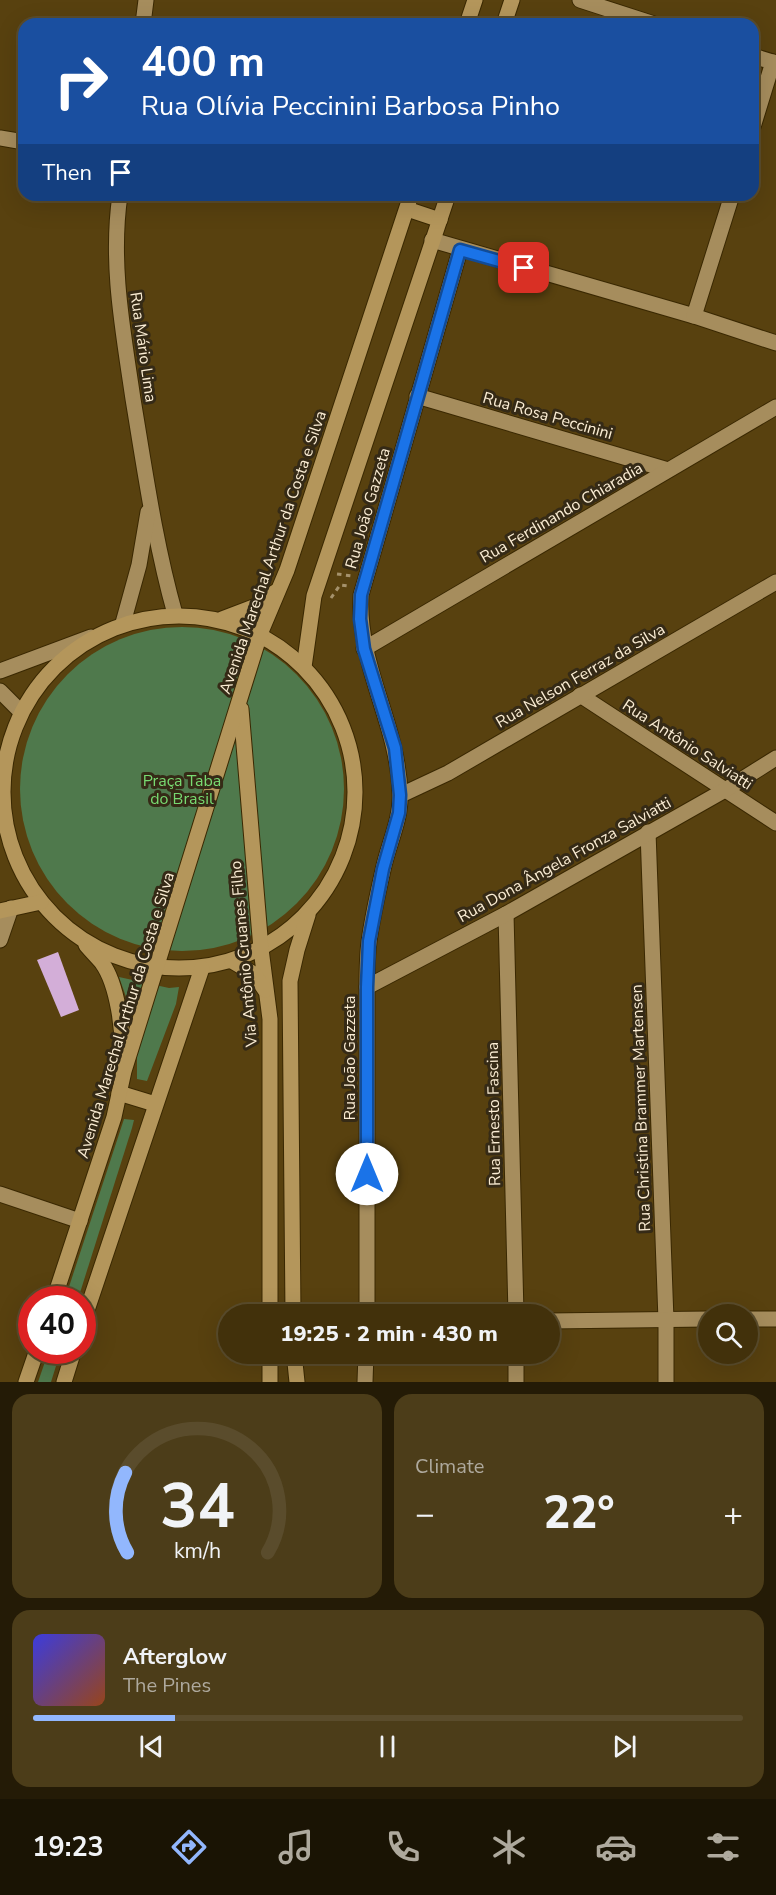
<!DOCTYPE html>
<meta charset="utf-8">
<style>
:root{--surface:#42310b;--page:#4c3d19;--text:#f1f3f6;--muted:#aea99d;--line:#5a4c2c;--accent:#92b7fd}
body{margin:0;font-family:"Nunito Sans",sans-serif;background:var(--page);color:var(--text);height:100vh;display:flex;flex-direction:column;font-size:22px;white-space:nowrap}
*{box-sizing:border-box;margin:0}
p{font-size:20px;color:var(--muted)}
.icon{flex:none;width:33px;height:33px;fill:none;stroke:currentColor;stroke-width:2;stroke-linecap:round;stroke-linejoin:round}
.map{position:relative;height:1382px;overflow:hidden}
.side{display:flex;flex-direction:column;gap:12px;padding:12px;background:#241b06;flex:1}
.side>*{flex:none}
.hud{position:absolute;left:18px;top:18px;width:741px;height:183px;border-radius:18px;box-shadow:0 6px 24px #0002,0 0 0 2px var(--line);background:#1a4fa0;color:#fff;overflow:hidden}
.buttons{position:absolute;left:698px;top:1304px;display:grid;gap:12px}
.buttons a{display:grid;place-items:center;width:60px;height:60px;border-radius:50%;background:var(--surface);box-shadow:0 6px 24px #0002,0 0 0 2px var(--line);font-size:30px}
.speed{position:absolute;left:18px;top:1286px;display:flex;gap:12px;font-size:30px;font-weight:700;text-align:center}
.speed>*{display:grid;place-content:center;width:78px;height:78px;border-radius:50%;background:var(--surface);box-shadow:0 6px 24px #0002,0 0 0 2px var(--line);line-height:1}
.speed .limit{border:9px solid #d22;background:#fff;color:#111}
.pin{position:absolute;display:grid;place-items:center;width:51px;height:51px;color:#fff;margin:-26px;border-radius:12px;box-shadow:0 3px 9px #0006}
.me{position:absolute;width:66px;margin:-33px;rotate:0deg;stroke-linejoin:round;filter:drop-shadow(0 0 4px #0008)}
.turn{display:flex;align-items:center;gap:21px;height:126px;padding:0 24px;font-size:27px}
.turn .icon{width:78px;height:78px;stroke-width:2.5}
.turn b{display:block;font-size:42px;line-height:51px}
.then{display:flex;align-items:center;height:57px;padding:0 24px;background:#0003;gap:12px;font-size:22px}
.big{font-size:45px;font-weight:800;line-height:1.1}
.side .widget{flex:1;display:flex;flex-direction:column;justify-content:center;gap:9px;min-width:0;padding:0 21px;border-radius:18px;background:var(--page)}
.side .dial{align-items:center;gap:0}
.dial svg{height:156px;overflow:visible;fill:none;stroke:var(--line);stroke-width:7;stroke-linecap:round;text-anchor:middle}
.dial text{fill:var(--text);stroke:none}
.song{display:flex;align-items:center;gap:18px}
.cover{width:72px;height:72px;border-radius:9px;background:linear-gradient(135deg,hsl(240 70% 55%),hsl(20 70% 35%))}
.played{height:6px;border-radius:3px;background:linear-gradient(90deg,var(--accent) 20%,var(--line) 20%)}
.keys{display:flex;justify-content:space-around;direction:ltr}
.heat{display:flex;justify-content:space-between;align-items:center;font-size:33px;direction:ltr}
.side .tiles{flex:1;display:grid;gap:12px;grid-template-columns:1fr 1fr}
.widget:last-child{grid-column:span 2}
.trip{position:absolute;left:218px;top:1304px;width:342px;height:60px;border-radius:30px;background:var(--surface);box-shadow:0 6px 24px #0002,0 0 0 2px var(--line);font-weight:800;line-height:60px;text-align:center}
.menu{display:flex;height:96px;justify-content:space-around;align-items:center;background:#1a1404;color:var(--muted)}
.menu .icon{width:42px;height:42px}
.menu .current{color:var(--accent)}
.menu b{font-size:27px;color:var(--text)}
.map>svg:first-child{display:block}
</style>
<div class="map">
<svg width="776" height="1382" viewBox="0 0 776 1382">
<rect width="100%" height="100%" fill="#58410f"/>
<g fill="#4f794c">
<circle cx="182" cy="789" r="162"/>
<path d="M 119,977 L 169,988 L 179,987 L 176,1004 L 147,1081 L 137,1079 L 137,1028 Z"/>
<path d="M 124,1119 L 134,1120 L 132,1128 L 78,1299 L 65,1299 Z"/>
<path d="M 49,1350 L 61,1350 L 51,1382 L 38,1382 Z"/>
</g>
<path fill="#d3aed8" d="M 58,952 L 79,1010 L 61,1017 L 37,960 Z"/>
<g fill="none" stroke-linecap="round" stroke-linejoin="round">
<defs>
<g id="minor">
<path d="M 580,0 L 654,24"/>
<path d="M 143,24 L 146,0"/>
<path d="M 753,56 L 776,63"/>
<path d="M 753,127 L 773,62"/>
<path d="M 0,138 L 24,142"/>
<path d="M 120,195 C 110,264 123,330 133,399 C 145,471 155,543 175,614"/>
<path d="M 432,240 L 694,316 L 776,343"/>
<path d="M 694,316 L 732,195"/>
<path d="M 417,396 L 668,470"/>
<path d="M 123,623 L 139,565 L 148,512"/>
<path d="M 364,649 L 776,407"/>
<path d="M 0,671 L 91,637"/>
<path d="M 0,691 L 21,712"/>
<path d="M 580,695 L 776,823"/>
<path d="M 401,795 L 448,773 L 776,582"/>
<path d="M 648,832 L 666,1320 L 666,1382"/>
<path d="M 506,914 L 516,1314"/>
<path d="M 0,940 L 11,908"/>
<path d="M 367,987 L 506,914 L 725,790 L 776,758"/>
<path d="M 0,1194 L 80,1221"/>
<path d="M 367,1314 L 367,987 C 367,972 367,957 369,942 C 372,918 378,893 383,870 C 388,845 401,820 400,795 C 399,725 357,666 361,595 L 460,250"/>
<path d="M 747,1319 L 776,1319"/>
<path d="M 549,1321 L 708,1319"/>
<path d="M 516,1353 L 516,1382"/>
<path d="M 365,1382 L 366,1353"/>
</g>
<g id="major">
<path d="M 467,24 L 475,0"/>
<path d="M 504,24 L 512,0"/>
<path d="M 407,209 L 440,220"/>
<circle cx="179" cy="792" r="176"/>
<path d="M 222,619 L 259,605 L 275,592"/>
<path d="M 304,667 L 314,596 L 448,195"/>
<path d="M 241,709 L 261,949 L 270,1019 L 270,1314"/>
<path d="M 0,911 L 41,902"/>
<path d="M 86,945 C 91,951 97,957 102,963 C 118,985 123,1032 123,1059"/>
<path d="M 232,961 L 254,974 L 265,990"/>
<path d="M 119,1093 L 155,1104"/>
<path d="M 54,1299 L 114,1117 L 124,1071 L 260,634 L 287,570 L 411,195"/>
<path d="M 293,1314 L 290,981 L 297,950 L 308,915"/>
<path d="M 82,1325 L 202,968"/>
<path d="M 270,1353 L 270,1382"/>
<path d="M 294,1353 L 297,1382"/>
<path d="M 26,1382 L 37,1350"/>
<path d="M 64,1382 L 74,1350"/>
</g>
</defs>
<use href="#minor" stroke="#3a2802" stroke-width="17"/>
<use href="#major" stroke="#3a2802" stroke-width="17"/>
<g stroke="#a5926c" stroke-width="3" stroke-dasharray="4.5 4.5" stroke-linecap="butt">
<path d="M 337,574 L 352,576"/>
<path d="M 331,598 L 340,585 L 348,586"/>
</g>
<use href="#minor" stroke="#a68d5d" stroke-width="15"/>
<use href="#major" stroke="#b4965b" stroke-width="15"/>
</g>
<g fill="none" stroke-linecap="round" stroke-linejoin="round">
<defs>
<path id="route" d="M 367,1174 L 367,987 L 369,941 L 383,869 L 399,813 L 400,795 L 395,748 L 364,649 L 360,619 L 361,595 L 460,250 L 524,268"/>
</defs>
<use href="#route" stroke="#114b97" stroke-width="15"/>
<use href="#route" stroke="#1a73e8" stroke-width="10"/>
</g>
<g text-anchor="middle" stroke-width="6" stroke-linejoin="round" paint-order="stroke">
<g font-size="16" fill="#fbedd4" stroke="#352a16">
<text transform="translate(144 347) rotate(82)" y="6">Rua Mário Lima</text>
<text transform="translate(548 415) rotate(16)" y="6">Rua Rosa Peccinini</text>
<text transform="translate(367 508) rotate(-74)" y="6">Rua João Gazzeta</text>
<text transform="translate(561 512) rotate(-30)" y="6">Rua Ferdinando Chiaradia</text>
<text transform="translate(272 552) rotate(-71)" y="6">Avenida Marechal Arthur da Costa e Silva</text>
<text transform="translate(580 675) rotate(-30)" y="6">Rua Nelson Ferraz da Silva</text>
<text transform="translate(688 744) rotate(33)" y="6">Rua Antônio Salviatti</text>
<text transform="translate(564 859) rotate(-29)" y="6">Rua Dona Ângela Fronza Salviatti</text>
<text transform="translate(243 954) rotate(-95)" y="6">Via Antônio Cruanes Filho</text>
<text transform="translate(125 1015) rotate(-73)" y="6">Avenida Marechal Arthur da Costa e Silva</text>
<text transform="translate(349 1058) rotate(-90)" y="6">Rua João Gazzeta</text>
<text transform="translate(640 1108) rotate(-92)" y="6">Rua Christina Brammer Martensen</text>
<text transform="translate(493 1114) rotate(-91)" y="6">Rua Ernesto Fascina</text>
</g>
<g font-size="16" fill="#78da71" stroke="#352a16">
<text x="182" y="786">Praça Taba<tspan x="182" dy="18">do Brasil</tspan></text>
</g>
</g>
</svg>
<div class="buttons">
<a><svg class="icon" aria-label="search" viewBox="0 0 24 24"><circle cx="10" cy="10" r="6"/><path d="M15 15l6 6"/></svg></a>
</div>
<div class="speed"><div class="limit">40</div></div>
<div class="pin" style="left:524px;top:268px;background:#d93025"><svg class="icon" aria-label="arrive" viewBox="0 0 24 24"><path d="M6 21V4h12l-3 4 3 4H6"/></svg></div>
<svg class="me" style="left:367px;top:1174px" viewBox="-20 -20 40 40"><circle r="19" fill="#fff"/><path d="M0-13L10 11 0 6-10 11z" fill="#1a73e8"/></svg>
<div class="trip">19:25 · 2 min · 430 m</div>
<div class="hud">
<div class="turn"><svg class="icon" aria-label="right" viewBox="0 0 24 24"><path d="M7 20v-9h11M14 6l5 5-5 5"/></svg><div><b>400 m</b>Rua Olívia Peccinini Barbosa Pinho</div></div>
<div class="then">Then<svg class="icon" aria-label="arrive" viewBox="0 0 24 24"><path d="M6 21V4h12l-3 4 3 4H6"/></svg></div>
</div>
</div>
<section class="side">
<div class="tiles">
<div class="widget dial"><svg viewBox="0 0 100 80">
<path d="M14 69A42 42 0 1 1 86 69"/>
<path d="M14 69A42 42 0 0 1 13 28" stroke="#92b7fd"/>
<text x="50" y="56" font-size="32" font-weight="700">34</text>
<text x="50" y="72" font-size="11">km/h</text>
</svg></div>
<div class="widget"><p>Climate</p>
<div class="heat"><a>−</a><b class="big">22°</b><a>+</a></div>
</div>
<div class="widget">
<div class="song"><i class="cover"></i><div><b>Afterglow</b><p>The Pines</p></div></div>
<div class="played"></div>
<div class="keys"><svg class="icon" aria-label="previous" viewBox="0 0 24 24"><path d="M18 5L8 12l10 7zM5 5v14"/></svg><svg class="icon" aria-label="pause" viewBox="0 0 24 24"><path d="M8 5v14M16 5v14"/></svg><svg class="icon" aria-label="next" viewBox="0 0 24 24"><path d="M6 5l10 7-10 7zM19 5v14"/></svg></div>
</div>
</div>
</section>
<nav class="menu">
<b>19:23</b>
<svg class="icon current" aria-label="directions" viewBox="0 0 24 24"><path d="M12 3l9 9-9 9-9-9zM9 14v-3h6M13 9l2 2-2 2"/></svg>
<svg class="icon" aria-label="music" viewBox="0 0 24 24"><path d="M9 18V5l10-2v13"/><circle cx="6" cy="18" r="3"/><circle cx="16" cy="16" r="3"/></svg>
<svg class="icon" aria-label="phone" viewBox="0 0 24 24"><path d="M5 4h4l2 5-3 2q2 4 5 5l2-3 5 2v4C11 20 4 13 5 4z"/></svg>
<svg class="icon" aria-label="climate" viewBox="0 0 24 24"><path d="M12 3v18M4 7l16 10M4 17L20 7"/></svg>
<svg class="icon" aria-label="car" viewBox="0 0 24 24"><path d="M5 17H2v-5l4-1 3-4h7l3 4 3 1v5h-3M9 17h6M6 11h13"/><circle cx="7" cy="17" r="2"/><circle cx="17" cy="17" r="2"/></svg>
<svg class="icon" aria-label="filters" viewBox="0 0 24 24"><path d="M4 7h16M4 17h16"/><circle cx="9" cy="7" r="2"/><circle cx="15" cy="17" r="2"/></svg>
</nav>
